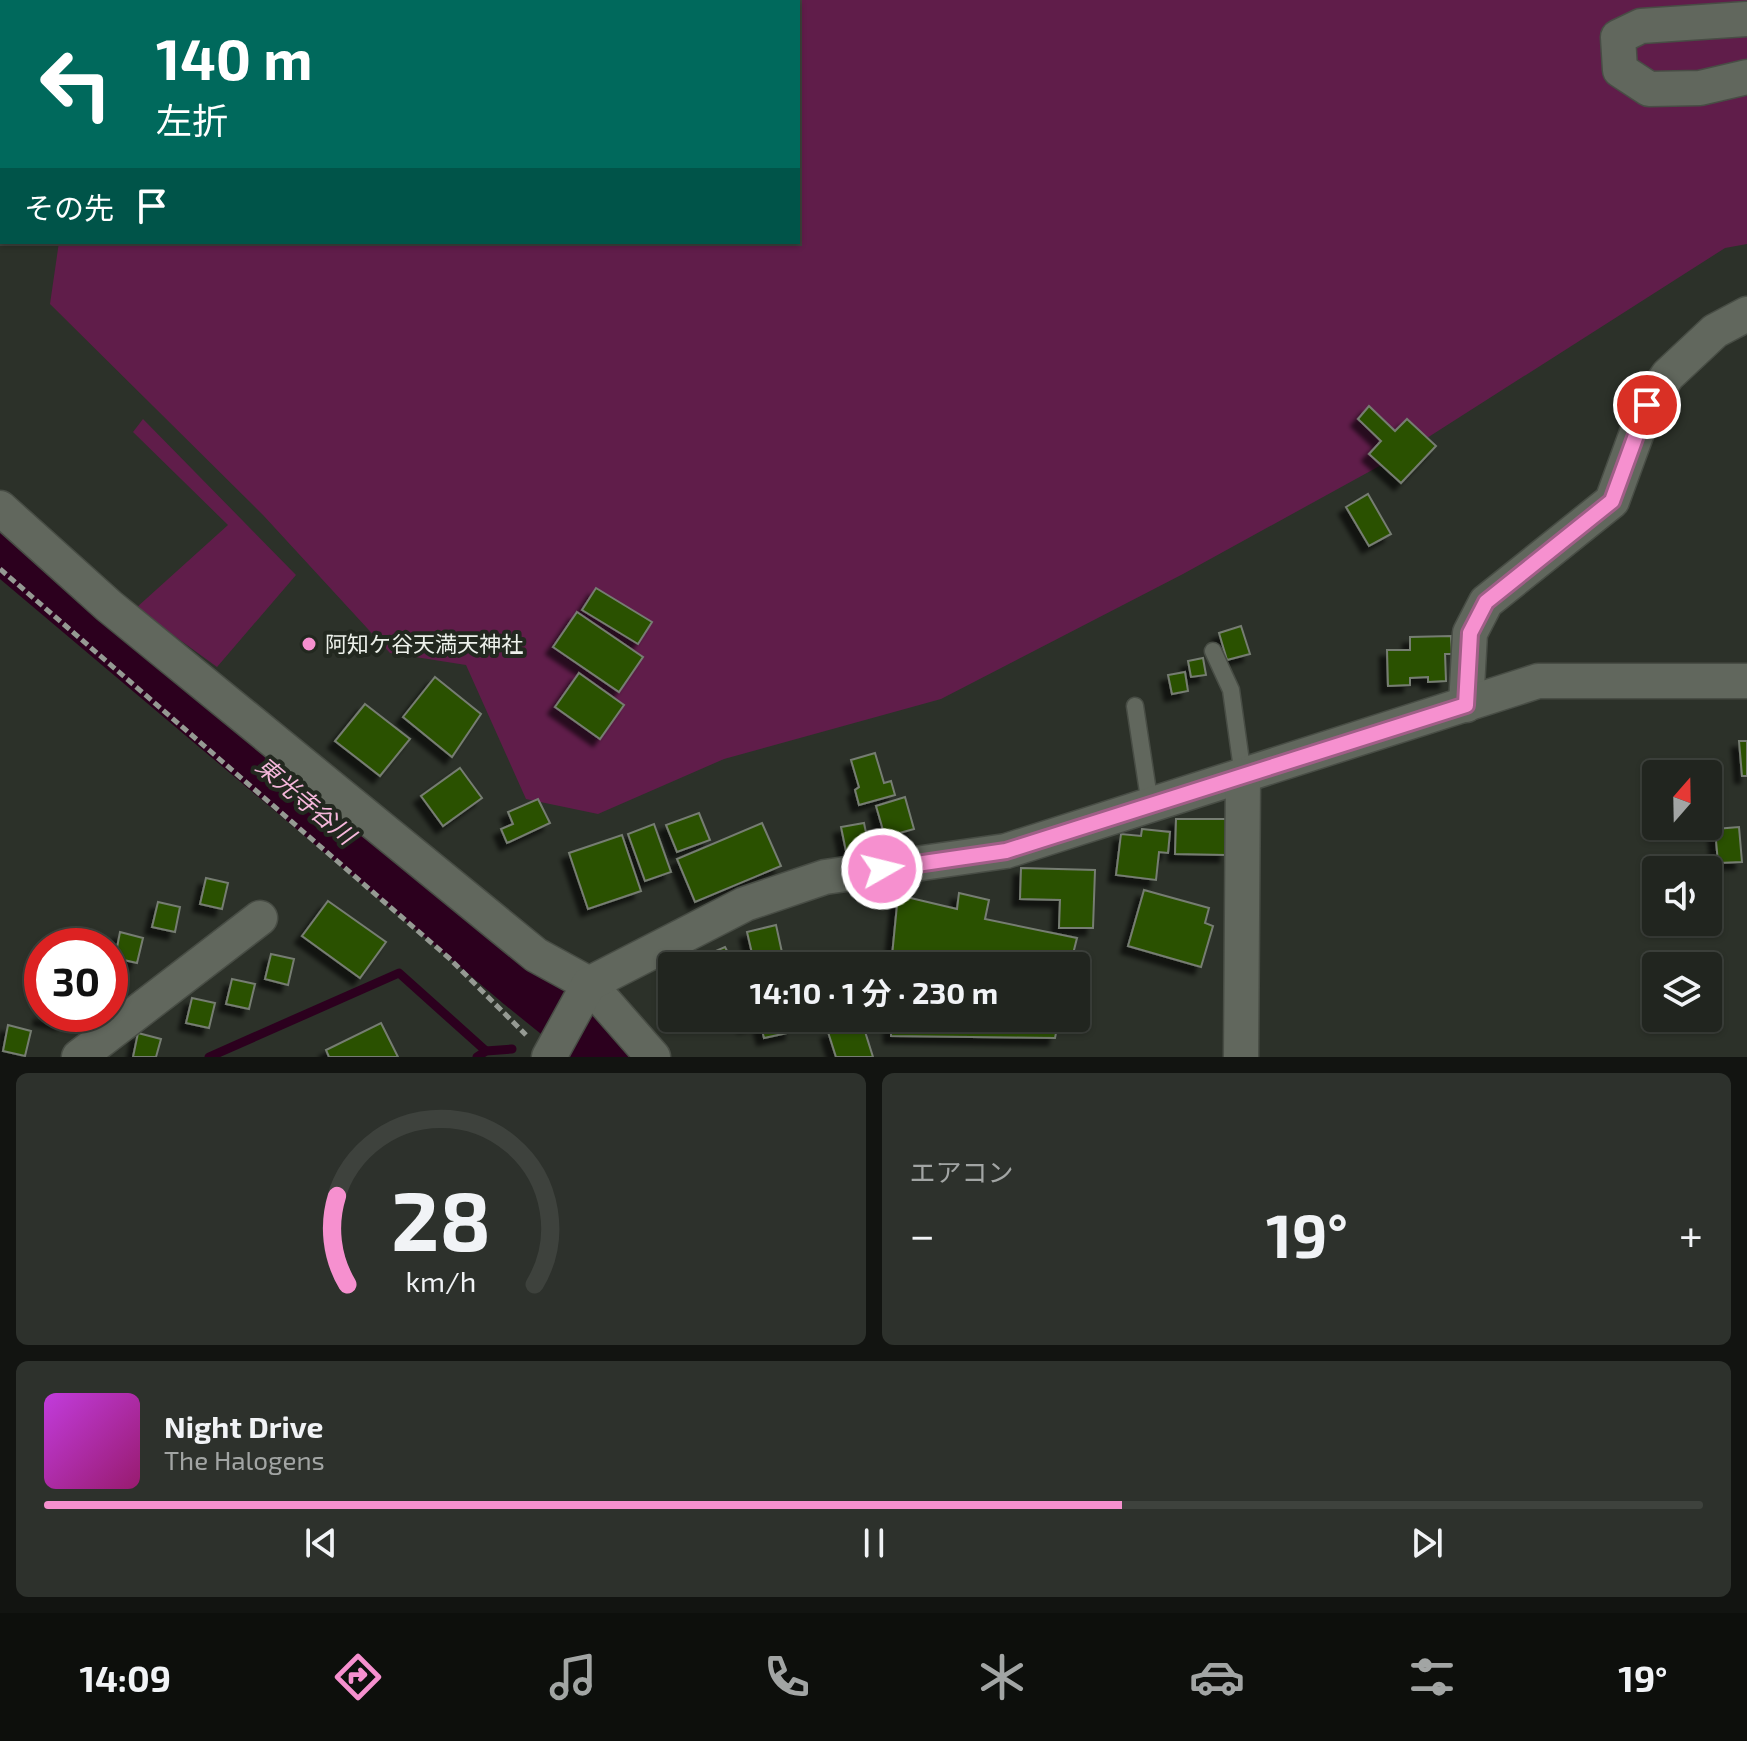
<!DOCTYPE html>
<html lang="ja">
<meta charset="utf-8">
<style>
:root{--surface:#21251f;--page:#2d312c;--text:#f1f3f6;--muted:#a2a5a4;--line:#3e423d;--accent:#f690cf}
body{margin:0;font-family:"Exo 2","Noto Sans JP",sans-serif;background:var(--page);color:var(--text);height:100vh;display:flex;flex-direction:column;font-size:30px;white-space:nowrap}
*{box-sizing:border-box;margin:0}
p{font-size:26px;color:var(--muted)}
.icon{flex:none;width:44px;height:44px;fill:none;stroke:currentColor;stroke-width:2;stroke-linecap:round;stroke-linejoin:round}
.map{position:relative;height:1057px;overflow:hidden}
.panel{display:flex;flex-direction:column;gap:16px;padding:16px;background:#121411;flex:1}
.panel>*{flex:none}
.top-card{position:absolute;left:0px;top:0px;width:800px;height:244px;box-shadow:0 2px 6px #0004,0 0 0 2px var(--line);background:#00695c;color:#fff;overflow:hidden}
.needle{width:52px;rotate:20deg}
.fabs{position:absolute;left:1642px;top:760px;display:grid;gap:16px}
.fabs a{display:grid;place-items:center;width:80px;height:80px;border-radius:8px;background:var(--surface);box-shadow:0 2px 6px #0004,0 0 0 2px var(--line);font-size:40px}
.speed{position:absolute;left:24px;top:928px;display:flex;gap:16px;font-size:40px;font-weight:700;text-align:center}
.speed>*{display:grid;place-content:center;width:104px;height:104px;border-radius:50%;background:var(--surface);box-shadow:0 2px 6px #0004,0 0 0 2px var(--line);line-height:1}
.speed .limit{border:12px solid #d22;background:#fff;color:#111}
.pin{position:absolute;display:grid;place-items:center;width:68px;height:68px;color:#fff;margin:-34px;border:4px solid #fff;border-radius:50%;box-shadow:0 2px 8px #0007}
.me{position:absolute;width:88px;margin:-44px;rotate:82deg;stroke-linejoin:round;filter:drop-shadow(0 0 6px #0008)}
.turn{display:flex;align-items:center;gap:28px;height:168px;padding:0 24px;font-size:36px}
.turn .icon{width:104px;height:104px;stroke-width:2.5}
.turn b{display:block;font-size:56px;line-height:68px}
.then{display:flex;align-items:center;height:76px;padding:0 24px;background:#0003;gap:16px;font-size:30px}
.big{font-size:60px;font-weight:700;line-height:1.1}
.panel .widget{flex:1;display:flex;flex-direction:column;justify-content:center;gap:12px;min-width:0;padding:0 28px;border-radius:12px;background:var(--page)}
.panel .dial{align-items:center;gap:0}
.dial svg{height:208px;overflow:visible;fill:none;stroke:var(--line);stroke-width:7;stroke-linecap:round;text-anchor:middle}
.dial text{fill:var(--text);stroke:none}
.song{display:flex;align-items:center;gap:24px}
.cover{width:96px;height:96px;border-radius:12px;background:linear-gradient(135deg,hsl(290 70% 55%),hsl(320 70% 35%))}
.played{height:8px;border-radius:4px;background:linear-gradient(90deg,var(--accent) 65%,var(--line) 65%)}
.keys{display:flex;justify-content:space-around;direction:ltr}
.heat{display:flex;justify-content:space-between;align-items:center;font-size:44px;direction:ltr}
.panel .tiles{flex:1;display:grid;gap:16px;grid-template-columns:1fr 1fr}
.widget:last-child{grid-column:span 2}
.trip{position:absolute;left:658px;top:952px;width:432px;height:80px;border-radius:8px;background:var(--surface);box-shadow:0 2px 6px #0004,0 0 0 2px var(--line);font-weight:700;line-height:80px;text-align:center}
.tab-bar{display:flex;height:128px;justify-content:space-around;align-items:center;background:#0d0f0c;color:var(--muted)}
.tab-bar .icon{width:56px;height:56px}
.tab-bar .active{color:var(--accent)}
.tab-bar b{font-size:36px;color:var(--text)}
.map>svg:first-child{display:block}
</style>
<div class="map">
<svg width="1747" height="1057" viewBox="0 0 1747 1057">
<defs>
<filter id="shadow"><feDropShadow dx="-7" dy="7" stdDeviation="2" flood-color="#0009"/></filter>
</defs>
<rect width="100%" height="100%" fill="#2c3129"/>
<g fill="#601d4a">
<path d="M 0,0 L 1747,0 L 1747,244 L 1725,248 L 1405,452 L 1183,574 L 941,699 L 724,759 L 598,814 L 526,799 L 466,665 L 390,653 L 263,515 L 50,304 L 59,242 L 798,242 L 798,2 L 2,2 L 2,85 Z"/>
<path d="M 143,419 L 296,575 L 217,667 L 136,608 L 228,525 L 133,432 Z"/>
</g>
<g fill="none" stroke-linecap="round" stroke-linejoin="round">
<g stroke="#2c001e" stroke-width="9">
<path d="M 567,1044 L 593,1043"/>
<path d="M 209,1057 L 399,973 L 486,1051"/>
<path d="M 477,1057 L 486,1051 L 512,1049"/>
</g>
<path stroke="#2c001e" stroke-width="52" d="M 0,545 L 518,982 L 611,1057"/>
</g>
<g fill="#2b5100" stroke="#767d72" stroke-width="2" filter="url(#shadow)">
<path d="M 1369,406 L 1395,431 L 1407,419 L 1436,446 L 1401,483 L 1369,454 L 1381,441 L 1358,419 Z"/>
<path d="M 1368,494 L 1391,534 L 1369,546 L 1346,507 Z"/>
<path d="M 596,588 L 652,622 L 638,644 L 582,610 Z"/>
<path d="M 577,612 L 643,657 L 619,692 L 553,647 Z"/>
<path d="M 1241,626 L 1250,654 L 1227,660 L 1219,633 Z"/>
<path d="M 1451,636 L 1452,654 L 1445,654 L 1446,681 L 1428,682 L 1428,677 L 1410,678 L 1410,685 L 1388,686 L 1387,650 L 1410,650 L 1410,637 Z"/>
<path d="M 1203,658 L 1206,675 L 1191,677 L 1188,661 Z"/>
<path d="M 1185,672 L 1188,691 L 1172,694 L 1168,675 Z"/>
<path d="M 579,673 L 624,705 L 600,739 L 555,707 Z"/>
<path d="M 435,677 L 481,714 L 452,757 L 403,717 Z"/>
<path d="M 365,704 L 410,739 L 380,776 L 335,741 Z"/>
<path d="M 1739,741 L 1747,741 L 1747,776 L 1742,776 Z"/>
<path d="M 875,753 L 884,783 L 891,781 L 895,795 L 859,805 L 855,790 L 859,787 L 851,760 Z"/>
<path d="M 460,768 L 482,798 L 443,826 L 421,796 Z"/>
<path d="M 905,797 L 914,829 L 885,837 L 876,806 Z"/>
<path d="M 538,799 L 550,823 L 507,843 L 501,829 L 513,824 L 508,812 Z"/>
<path d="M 699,813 L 710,840 L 677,852 L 666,825 Z"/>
<path d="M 1176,819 L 1227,819 L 1226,855 L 1175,854 Z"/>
<path d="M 762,823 L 781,866 L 695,902 L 677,859 Z"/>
<path d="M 864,823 L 870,852 L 847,856 L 841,827 Z"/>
<path d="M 654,824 L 671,872 L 645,881 L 628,834 Z"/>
<path d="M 1739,827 L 1742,862 L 1718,863 L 1715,829 Z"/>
<path d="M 1142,829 L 1170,832 L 1168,853 L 1159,852 L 1156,880 L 1116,875 L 1121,834 L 1141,836 Z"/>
<path d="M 622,835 L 641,891 L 588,909 L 569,853 Z"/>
<path d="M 1021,868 L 1095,870 L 1093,928 L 1059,928 L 1060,900 L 1020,899 Z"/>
<path d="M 206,878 L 228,883 L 222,909 L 200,904 Z"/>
<path d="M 1144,890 L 1209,908 L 1205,923 L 1213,926 L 1201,967 L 1128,946 Z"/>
<path d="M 959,893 L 989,900 L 985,919 L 1077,938 L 1070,966 L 891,966 L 898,895 L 957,909 Z"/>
<path d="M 328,901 L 386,942 L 360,978 L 302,936 Z"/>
<path d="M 158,902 L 180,907 L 175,932 L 152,927 Z"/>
<path d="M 776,925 L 785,966 L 755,966 L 747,932 Z"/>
<path d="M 120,932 L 143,938 L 137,963 L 115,958 Z"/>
<path d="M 725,947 L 735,966 L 708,966 L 704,956 Z"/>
<path d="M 271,954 L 294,959 L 288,985 L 265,979 Z"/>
<path d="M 232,979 L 255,984 L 249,1009 L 226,1004 Z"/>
<path d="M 192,998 L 215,1003 L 209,1028 L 186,1023 Z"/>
<path d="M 42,1011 L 42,1014 L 65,1014 L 63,1023 L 40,1018 Z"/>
<path d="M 743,1018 L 789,1018 L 792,1032 L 764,1038 L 760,1022 L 745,1026 Z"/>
<path d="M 891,1018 L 1059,1018 L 1055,1038 L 891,1036 Z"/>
<path d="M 862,1022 L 873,1057 L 836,1057 L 828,1032 Z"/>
<path d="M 381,1023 L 398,1057 L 329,1057 L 326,1050 Z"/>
<path d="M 8,1025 L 31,1031 L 25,1056 L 3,1051 Z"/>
<path d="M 138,1033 L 161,1039 L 156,1057 L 133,1057 Z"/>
</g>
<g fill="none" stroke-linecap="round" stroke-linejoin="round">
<defs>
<g id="service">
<path d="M 1213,651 L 1231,690 L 1243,776"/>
<path d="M 1135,706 L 1150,805"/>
</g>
<g id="minor">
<path d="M 1747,19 L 1641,26 L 1618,37 L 1620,70 L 1649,89 L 1700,88 L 1747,77"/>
<path d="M 0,508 L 109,606 L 536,955 L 589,984 L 653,1057"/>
<path d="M 1466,705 L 1470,633 L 1486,602 L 1612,501 L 1647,405 L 1668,375 L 1715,331 L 1747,314"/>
<path d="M 79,1057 L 260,918"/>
<path d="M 549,1057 L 589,984 L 745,904 L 825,877 L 1006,851 L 1538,681 L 1747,681"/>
<path d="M 1241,1057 L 1243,776"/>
</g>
</defs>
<use href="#service" stroke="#484d45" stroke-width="19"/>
<use href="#minor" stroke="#484d45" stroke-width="37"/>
<path stroke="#959a93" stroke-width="5" stroke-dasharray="8 4" stroke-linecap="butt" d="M 0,569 L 449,958 L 526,1035"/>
<use href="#service" stroke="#61675d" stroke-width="16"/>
<use href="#minor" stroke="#61675d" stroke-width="34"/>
</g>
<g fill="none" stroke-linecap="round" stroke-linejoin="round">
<defs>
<path id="route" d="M 882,869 L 1006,851 L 1466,705 L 1470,633 L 1486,602 L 1612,501 L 1647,405"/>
</defs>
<use href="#route" stroke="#a05e87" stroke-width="20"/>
<use href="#route" stroke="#f690cf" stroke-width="14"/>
</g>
<circle fill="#f690cf" stroke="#22281f" stroke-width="3" cx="309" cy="644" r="8"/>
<g text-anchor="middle" stroke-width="8" stroke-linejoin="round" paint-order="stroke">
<g font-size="22" fill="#ecf0ea" stroke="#22281f" text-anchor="start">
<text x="325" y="652">阿知ケ谷天満天神社</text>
</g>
<g font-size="24" font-style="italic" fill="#f5b7db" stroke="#22281f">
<text transform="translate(305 801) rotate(40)" y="8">東光寺谷川</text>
</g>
</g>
</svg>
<div class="fabs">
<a><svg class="needle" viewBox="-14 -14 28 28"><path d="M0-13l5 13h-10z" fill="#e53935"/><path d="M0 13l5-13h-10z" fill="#a2a5a4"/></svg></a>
<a><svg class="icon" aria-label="sound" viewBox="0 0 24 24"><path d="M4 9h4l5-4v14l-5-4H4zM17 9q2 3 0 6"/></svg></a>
<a><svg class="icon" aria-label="layers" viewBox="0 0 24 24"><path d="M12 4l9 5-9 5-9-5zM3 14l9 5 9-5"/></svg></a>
</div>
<div class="speed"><div class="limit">30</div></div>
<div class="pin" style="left:1647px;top:405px;background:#d93025"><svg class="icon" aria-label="arrive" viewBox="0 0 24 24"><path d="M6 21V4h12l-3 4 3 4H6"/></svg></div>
<svg class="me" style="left:882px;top:869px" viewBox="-20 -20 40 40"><circle r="17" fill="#f690cf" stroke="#fff" stroke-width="3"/><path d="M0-11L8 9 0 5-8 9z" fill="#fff"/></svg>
<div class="trip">14:10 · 1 分 · 230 m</div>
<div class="top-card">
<div class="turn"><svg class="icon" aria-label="left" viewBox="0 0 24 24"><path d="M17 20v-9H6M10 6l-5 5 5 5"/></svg><div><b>140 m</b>左折</div></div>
<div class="then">その先<svg class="icon" aria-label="arrive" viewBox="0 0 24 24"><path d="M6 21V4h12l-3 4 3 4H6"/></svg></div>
</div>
</div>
<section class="panel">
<div class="tiles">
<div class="widget dial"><svg viewBox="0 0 100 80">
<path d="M14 69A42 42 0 1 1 86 69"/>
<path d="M14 69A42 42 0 0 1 10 35" stroke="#f690cf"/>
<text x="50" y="56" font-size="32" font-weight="700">28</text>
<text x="50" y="72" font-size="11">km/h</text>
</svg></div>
<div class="widget"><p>エアコン</p>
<div class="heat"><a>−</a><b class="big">19°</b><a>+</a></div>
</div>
<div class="widget">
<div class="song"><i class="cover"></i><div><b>Night Drive</b><p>The Halogens</p></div></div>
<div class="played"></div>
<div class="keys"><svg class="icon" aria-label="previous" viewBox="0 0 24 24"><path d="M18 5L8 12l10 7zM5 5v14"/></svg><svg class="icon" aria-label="pause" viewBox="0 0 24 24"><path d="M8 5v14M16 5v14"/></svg><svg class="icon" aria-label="next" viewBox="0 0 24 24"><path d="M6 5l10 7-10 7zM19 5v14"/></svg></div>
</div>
</div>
</section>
<nav class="tab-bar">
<b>14:09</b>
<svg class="icon active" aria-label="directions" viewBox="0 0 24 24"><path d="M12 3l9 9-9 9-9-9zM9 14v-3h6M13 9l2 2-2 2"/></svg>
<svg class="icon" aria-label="music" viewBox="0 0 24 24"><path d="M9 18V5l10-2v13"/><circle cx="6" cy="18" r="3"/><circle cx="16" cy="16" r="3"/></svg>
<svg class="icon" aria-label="phone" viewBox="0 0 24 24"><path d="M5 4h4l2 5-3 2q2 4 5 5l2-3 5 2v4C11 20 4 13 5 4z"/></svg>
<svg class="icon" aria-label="climate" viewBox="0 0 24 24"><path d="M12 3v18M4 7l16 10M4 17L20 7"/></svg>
<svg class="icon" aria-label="car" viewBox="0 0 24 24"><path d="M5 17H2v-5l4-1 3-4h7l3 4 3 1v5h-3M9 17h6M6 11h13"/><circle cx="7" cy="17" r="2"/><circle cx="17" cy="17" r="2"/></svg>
<svg class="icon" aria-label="filters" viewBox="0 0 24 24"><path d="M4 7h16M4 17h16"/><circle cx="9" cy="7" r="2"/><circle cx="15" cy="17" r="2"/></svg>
<b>19°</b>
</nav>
